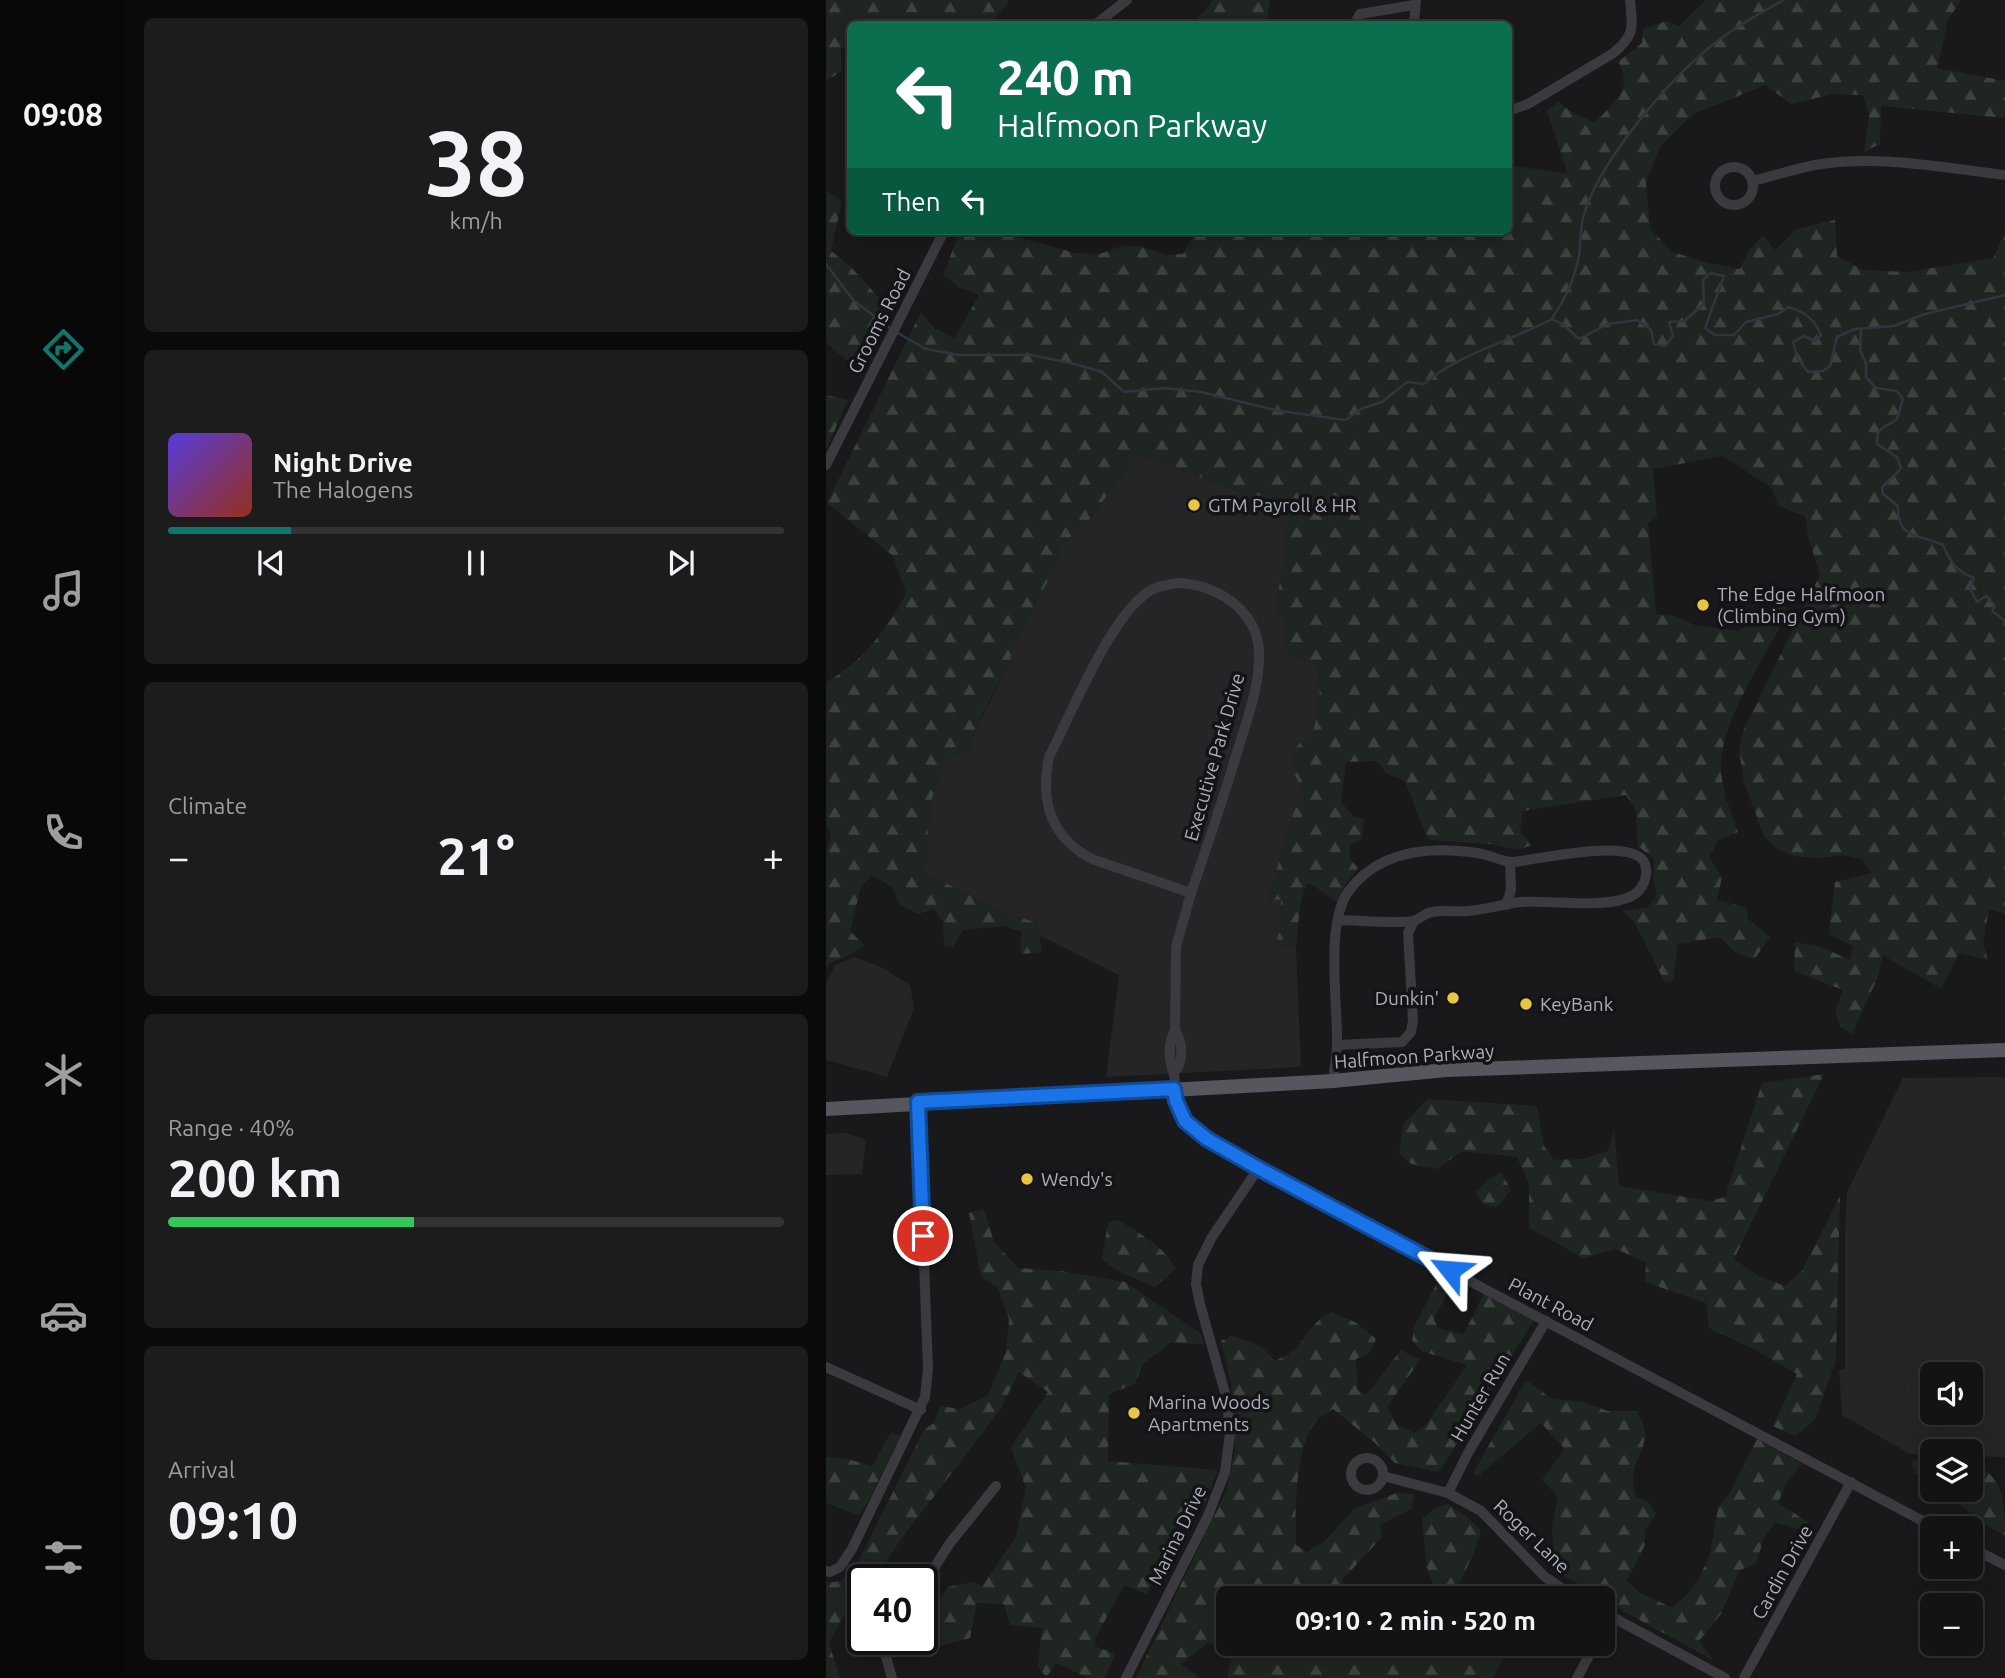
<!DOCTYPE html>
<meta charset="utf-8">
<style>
:root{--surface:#131314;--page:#1c1c1d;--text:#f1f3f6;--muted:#9d9ea0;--line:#323234;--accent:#0f766e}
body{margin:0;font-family:Ubuntu,sans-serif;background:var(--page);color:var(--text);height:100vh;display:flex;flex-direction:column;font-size:26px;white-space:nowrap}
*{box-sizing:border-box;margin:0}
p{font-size:23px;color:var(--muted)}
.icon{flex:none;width:38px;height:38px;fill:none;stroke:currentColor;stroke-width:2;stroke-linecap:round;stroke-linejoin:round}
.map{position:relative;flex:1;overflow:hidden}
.sheet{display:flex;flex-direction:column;gap:18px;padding:18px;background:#0a0a0b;width:700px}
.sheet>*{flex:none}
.top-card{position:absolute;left:21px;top:21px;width:665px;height:214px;border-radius:10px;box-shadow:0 4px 18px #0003,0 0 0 2px var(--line);background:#0b6e4f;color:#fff;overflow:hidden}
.controls{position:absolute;left:1094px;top:1362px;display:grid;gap:14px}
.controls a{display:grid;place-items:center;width:63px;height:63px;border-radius:10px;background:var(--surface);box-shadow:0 4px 18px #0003,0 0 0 2px var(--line);font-size:35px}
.speed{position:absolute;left:21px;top:1564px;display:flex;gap:14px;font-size:35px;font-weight:700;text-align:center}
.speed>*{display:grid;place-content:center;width:91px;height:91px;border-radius:50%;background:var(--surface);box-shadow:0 4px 18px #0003,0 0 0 2px var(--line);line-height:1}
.speed .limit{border:4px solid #111;border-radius:10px;background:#fff;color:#111}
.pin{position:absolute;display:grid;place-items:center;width:60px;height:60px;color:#fff;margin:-30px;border:4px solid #fff;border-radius:50%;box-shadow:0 2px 7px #0007}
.me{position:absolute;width:77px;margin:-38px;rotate:298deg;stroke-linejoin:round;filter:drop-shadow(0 0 5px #0008)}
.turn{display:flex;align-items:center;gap:24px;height:147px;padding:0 35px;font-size:32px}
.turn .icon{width:91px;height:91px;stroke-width:2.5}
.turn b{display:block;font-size:49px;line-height:60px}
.then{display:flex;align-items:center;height:66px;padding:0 35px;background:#0003;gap:14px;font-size:26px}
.big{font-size:52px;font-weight:700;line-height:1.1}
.sheet .widget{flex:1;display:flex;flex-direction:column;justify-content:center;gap:10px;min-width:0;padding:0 24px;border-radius:10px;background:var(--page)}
.sheet .dial{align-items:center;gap:0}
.dial b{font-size:91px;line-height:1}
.song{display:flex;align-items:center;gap:21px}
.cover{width:84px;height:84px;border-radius:10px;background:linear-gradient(135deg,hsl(250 70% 55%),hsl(10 70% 35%))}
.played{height:7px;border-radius:4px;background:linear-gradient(90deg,var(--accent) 20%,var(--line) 20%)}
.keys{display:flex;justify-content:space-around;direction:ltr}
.heat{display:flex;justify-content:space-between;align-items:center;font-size:38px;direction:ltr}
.charge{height:10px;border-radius:5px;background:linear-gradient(90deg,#34c759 40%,var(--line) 0)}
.trip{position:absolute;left:390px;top:1586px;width:399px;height:70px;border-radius:10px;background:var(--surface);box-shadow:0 4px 18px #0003,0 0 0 2px var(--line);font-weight:700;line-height:70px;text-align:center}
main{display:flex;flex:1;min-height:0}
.menu{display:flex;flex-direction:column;width:126px;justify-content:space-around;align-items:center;background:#080808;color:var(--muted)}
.menu .icon{width:49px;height:49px}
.menu .active{color:var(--accent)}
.menu b{font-size:32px;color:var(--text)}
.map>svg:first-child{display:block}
</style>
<main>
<nav class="menu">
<b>09:08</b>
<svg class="icon active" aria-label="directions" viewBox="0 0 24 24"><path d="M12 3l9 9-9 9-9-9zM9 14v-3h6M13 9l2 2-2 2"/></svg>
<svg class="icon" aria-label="music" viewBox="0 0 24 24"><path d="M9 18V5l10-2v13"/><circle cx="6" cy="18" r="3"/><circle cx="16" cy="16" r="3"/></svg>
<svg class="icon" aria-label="phone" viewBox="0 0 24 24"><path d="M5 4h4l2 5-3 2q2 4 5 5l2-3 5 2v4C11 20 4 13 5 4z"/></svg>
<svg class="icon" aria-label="climate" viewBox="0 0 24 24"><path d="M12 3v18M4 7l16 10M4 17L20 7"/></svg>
<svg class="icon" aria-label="car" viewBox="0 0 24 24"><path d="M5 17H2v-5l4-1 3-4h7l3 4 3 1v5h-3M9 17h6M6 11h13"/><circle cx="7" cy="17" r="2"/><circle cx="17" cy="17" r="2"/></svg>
<svg class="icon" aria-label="filters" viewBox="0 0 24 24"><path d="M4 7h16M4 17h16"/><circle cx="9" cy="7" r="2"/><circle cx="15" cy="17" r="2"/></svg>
</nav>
<section class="sheet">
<div class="widget dial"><b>38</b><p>km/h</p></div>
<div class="widget">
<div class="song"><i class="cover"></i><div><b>Night Drive</b><p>The Halogens</p></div></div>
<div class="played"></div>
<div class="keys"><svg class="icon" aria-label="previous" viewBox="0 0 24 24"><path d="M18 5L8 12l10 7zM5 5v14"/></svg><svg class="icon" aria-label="pause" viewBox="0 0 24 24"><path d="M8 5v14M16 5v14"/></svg><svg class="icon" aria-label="next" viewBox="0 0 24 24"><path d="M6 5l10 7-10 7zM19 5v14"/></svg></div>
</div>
<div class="widget"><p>Climate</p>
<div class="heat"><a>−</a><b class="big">21°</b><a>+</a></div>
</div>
<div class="widget"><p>Range · 40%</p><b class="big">200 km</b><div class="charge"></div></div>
<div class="widget"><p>Arrival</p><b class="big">09:10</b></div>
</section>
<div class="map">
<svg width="1179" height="1678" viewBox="0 0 1179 1678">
<defs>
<pattern id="forest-firs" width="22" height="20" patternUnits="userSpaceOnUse" patternTransform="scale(1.75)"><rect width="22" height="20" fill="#1f2521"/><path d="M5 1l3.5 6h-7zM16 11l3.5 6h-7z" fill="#3d423f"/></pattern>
</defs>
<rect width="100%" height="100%" fill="#19191b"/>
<g fill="#252527" fill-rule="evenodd">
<path d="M 312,454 L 417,493 L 456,503 L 462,518 L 459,554 L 461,623 L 456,641 L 461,652 L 492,666 L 494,701 L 486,737 L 469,775 L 475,787 L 442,899 L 455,900 L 454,930 L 449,944 L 470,948 L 475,1067 L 280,1077 L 293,975 L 213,935 L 211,923 L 186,915 L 93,871 L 102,858 L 101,841 L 105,801 L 121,757 L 149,731 L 184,662 L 186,647 L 230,566 L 235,546 L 262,521 Z"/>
<path d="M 28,957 L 55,967 L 84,985 L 88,1008 L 61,1077 L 0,1060 L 0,984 L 9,965 Z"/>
<path d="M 1179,1077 L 1179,1457 L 1145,1456 L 1144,1451 L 1106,1451 L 1106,1455 L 1084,1454 L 1016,1415 L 1013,1370 L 1019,1369 L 1019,1232 L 1021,1192 L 1077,1078 ZM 1106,1374 L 1144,1374 L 1144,1412 L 1106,1412 Z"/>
<path d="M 20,1133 L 40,1140 L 36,1174 L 0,1175 L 0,1134 Z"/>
</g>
<g fill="url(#forest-firs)">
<path d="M 0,0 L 182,0 L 181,5 L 163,24 L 24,24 L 24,47 L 15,48 L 16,71 L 0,81 Z"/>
<path d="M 387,0 L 444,0 L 440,24 L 367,24 Z"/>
<path d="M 880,0 L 1135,0 L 1122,20 L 1111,68 L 1179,81 L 1179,118 L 1055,106 L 1054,144 L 1038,152 L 1043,115 L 1037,95 L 1007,94 L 965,104 L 940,85 L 867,114 L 834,147 L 820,182 L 824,229 L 847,252 L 878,262 L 914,269 L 923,250 L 937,236 L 949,250 L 971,229 L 1009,220 L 1011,256 L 1037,270 L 1082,272 L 1167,258 L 1178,235 L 1179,218 L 1179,914 L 1163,909 L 1157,944 L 1162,960 L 1133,953 L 1115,989 L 1057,955 L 1051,979 L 1026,1034 L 1015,1027 L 1009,1011 L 1017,990 L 968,971 L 969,942 L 995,947 L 1024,960 L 1027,946 L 1003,934 L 1009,882 L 1046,873 L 1036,859 L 1019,855 L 993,858 L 967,856 L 950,848 L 938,836 L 918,782 L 913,750 L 917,731 L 994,575 L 982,536 L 980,517 L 952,505 L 946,488 L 897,456 L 827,469 L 831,517 L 822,523 L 830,614 L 850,616 L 868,625 L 913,631 L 958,599 L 961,613 C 940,656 905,705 896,752 C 891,779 903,807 912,832 L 893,840 L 883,857 L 896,877 L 891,900 L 920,907 L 922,919 L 945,937 L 928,959 L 909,952 L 894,937 L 852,944 L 847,980 L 839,983 L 808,921 L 796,911 L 822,907 L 831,894 L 827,881 L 828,859 L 812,846 L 810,811 L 800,795 L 697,811 L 694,832 L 706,845 L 693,850 L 664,844 L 604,840 C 592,821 588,800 578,780 L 561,774 L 551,761 L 520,762 L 515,802 L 528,817 L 538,819 L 536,839 L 523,845 L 525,860 L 532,868 L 520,884 L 512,903 L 485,884 L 480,885 L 474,905 L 470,948 L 449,944 L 454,930 L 455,900 L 442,899 L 475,787 L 469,775 L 467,752 L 476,740 L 486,737 L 494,701 L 492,667 L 461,652 L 456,641 L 461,623 L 450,612 L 462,518 L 455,503 L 417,493 L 312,454 L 262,521 L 235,546 L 230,566 L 186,647 L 184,662 L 156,714 L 143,752 L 121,758 L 105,801 L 101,841 L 102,858 L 94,871 L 186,915 L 211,923 L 216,952 L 196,954 L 194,944 L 196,932 L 178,926 L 137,930 L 127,947 L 118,946 L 117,922 L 108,909 L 92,914 L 73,904 L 67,888 L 46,875 L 35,886 L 24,931 L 38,945 L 21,956 L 3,963 L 0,970 L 0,850 L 5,839 L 3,829 L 0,828 L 0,682 C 35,663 63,628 80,593 L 67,556 L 1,503 L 95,312 L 108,328 L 129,338 L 153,295 L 133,287 L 117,275 L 134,231 L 170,231 L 249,253 L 273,254 L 296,246 L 314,246 L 341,255 L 357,254 L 370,231 L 682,231 L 683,165 L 742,174 L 721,111 L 732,102 L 747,113 L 769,123 C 787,102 809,90 792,62 L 816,43 L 817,29 L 841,21 L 853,26 Z"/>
<path d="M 0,190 L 16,201 L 5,251 L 24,266 L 66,312 L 35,374 L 0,342 Z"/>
<path d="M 0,395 L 22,400 L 0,450 Z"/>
<path d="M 998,1074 L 908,1259 L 932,1276 L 959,1286 L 976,1271 L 1014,1196 L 1010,1360 L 989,1420 L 969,1436 L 947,1426 L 971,1374 L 929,1350 L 883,1328 L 880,1303 L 819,1282 L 820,1262 L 790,1249 L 757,1258 L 703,1228 L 703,1183 L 691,1157 L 636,1151 L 611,1169 L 585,1164 L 573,1154 L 577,1125 L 601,1099 L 711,1106 L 718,1146 L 728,1160 L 756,1159 L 782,1151 L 788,1130 L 793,1186 L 884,1201 L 899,1197 L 936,1083 Z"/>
<path d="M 675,1172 L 685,1190 L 670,1208 L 656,1203 L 649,1192 L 663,1179 Z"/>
<path d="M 158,1209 L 168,1242 L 192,1268 L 234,1271 L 299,1282 L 375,1334 L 378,1344 L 344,1343 L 317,1364 L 309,1384 L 283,1394 L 282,1461 L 392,1470 L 378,1506 L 365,1507 L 321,1594 L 298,1585 L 270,1637 L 269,1646 L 289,1654 L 279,1678 L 262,1678 L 230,1663 L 220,1678 L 212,1665 L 216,1628 L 184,1625 L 178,1604 L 151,1603 L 144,1638 L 88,1653 L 80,1649 L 87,1640 L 96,1640 L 96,1625 L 122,1587 L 146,1582 L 156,1586 L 190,1537 L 200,1488 L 185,1447 L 222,1392 L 193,1372 L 174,1410 L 76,1538 L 48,1580 L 37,1580 L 37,1586 L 25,1590 L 24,1605 L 3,1643 L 14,1678 L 0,1678 L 0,1583 L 15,1581 L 30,1566 L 98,1430 L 108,1423 L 114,1406 L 134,1409 L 162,1395 L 180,1352 L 183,1319 L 171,1287 L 155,1276 L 143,1213 Z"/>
<path d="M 292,1220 C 313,1233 338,1246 350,1269 L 329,1287 L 296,1273 L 276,1260 L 282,1222 Z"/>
<path d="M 616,1273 L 628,1279 L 608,1319 L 612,1328 L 638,1334 L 658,1294 L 708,1320 L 613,1472 L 569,1463 L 549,1443 L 507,1409 C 502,1413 493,1417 489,1422 C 469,1449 469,1512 470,1545 L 481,1552 L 499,1541 L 528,1509 L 571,1493 L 589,1494 L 585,1509 L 554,1525 L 556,1537 L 516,1580 L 520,1593 L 524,1598 L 402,1598 L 402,1643 L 686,1643 L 667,1678 L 401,1678 L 405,1660 L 399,1651 L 382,1643 L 355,1664 L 374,1678 L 310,1678 L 400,1491 L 409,1451 L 405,1382 L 395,1341 L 405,1336 C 424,1341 437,1344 448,1361 C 481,1350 478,1325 505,1312 L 529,1322 L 550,1339 L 543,1353 L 530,1359 L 532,1390 L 540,1395 L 575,1350 L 594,1360 L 561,1407 L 571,1425 L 588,1433 L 600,1425 L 641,1365 L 595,1351 L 586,1340 L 589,1325 Z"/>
<path d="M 700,1380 L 726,1399 L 758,1402 L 782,1411 L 811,1411 C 813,1416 817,1422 818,1427 C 824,1452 799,1462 810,1496 L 823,1503 L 830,1514 L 819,1531 L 819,1545 L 801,1580 L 814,1593 L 845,1607 L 859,1597 L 873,1578 L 884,1555 L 892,1508 L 904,1493 L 931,1439 L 976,1464 L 961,1482 L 952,1503 L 982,1522 L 976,1531 L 950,1522 L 938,1537 L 930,1564 L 914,1570 L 895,1614 L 873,1641 L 887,1660 L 777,1600 L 777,1598 L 729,1571 L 726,1525 L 732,1497 L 716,1480 L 739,1449 L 715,1423 L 652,1476 L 647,1473 Z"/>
<path d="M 65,1432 L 74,1436 L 41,1504 L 32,1515 L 0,1503 L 0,1457 L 22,1459 L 46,1466 Z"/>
<path d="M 1092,1459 L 1106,1459 L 1106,1485 L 1089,1473 L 1085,1461 Z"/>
<path d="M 1145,1462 C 1179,1477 1179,1502 1179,1536 L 1162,1526 L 1112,1489 L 1144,1489 Z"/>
<path d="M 622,1504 L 641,1517 L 655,1530 C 650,1555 635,1574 629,1598 L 604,1598 L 606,1582 L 601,1568 L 596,1519 L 609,1508 Z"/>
<path d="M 708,1586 L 736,1598 L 692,1598 Z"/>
</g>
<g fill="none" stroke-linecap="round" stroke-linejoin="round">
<g stroke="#2f363e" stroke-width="2.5">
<path d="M 0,264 L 27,300 L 64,328"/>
<path d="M 726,318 C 739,300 749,277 753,255 C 755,243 754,230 757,218 C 770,166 837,87 878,52 C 902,31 930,15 958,0"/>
<path d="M 1035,330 L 1034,350 L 1040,364 L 1040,377 L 1050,388 L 1071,391 L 1077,399 L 1071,419 C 1059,429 1050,425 1051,444 L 1071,457 L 1075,468 C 1070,476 1062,479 1056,488 L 1057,494 L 1072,506 C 1071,540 1094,534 1117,545 C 1124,562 1131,572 1148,578 L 1144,588 L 1151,602 L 1160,596 L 1169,606 L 1166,611 L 1179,621"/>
<path d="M 70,332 L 100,349 L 133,355 L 205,355 L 249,364 L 276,372 L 298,392 L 338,388 L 375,392 L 453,411 L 520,420 L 537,408 L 556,402 L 581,382 L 598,384 C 636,352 683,342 726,319 L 738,325 L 753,339 L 782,324 L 811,320 L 825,330 L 828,344 L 839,346 L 847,336 L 843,322 L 858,321 L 878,304 L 877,280 L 885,273 L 898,276 L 879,328 L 889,335 L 908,335 L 920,322 L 952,314 L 963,307 C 978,312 989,319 995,335 L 989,341 L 978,336 L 967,342 L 972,359 L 982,372 L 997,371 L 1004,366 L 1011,337 L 1029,329 L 1068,326 L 1099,314 L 1179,295"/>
</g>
<g stroke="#3a3a3f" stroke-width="10">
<path d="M 270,24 L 301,0"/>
<path d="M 528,24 L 534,14 L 588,5"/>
<path d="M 588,24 L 590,0"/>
<path d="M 682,111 L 702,104 L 786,54 C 809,36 807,28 804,0"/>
<circle cx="908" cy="186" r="19"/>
<path d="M 926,181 C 947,176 968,169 989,165 C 1051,154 1118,168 1179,175"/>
<path d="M 0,465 L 118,231"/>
<path d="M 353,583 C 391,585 432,610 433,653 C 434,684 422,717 413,746 C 398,796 382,844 365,893 L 266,859 C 224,837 214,801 223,757 C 245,714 282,623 318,595 C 328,586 340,585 353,583 Z"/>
<path d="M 365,893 L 350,947 L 349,1030 C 342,1043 343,1059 347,1072 C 351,1082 348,1094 351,1105 C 363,1137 405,1152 432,1169 L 1110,1528"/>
<path d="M 680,905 L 685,890 L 684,862"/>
<path d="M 511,1045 L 576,1042 L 585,1032 L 587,1021 L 582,933 L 588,921"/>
<path d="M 348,1073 C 358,1061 357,1043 349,1030"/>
<path d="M 507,1081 C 508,1069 511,1056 511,1044 C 512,1004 499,926 522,892 C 552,850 604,846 651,853 C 662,854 676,862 687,862 C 709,860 810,836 819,864 C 823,876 817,890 806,896 C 781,909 725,900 695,902 C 678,904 661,909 643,911 C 631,912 618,910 606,912 C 599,913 594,919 587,921 C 570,924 531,920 513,920"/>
<path d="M 0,1367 L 95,1410"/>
<circle cx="541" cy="1474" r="16"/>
<path d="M 557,1476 L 622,1493 L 655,1511 L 719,1577 L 751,1598"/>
<path d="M 622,1493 L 642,1453 L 720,1321"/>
<path d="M 1144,1547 L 1179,1565"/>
<path d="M 0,1571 L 4,1572 L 14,1567 L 26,1549 L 99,1397 L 102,1369 L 92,1102"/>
<path d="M 96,1587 L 124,1543 L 170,1486"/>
<path d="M 777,1612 L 899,1678"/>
<path d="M 777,1631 L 785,1616"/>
<path d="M 63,1640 L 59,1653 L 66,1678"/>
<path d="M 300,1678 L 381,1518 L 399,1472 L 404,1433 L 401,1400 L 374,1304 L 370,1284 L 372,1265 L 386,1237 L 432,1169"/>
<path d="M 751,1678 L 770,1643"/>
<path d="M 918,1678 L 1025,1482"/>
</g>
<path stroke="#56575e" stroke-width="14" d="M 0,1109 L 507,1081 L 620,1070 L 1179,1050"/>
</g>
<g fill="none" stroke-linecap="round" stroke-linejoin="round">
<defs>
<path id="route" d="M 97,1236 L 92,1102 L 348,1089 L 350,1101 L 359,1121 L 381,1139 L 432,1168 L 624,1270"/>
</defs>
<use href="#route" stroke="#114b97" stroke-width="18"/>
<use href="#route" stroke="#1a73e8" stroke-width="12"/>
</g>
<g fill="#e8c543" stroke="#141416" stroke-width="2.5">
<circle cx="368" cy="505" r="7"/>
<circle cx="877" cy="605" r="7"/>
<circle cx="627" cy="998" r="7"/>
<circle cx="700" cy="1004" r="7"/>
<circle cx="201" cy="1179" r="7"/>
<circle cx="308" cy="1413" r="7"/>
</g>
<g text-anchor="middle" stroke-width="7" stroke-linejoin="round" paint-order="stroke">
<g font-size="19" fill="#acaeb9" stroke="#141416">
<text transform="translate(53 321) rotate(-63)" y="7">Grooms Road</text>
<text transform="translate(388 757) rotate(-74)" y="7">Executive Park Drive</text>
<text transform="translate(588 1056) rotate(-4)" y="7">Halfmoon Parkway</text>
<text transform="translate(725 1304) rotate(28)" y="7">Plant Road</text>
<text transform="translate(654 1397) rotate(-60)" y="7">Hunter Run</text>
<text transform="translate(351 1535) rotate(-64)" y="7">Marina Drive</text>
<text transform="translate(706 1536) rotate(44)" y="7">Roger Lane</text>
<text transform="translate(956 1572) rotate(-61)" y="7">Cardin Drive</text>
</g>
<g font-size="19" fill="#acaeb9" stroke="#141416" text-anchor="start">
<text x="382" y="512">GTM Payroll &amp; HR</text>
<text x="891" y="601">The Edge Halfmoon<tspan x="891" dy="22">(Climbing Gym)</tspan></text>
<text x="613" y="1005" text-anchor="end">Dunkin'</text>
<text x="714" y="1011">KeyBank</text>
<text x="215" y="1186">Wendy's</text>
<text x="322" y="1409">Marina Woods<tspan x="322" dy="22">Apartments</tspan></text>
</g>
</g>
</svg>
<div class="controls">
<a><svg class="icon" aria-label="sound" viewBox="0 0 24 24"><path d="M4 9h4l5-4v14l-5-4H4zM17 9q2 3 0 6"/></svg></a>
<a><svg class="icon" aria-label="layers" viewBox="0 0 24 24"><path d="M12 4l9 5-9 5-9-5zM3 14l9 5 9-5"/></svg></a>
<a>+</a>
<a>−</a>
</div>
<div class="speed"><div class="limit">40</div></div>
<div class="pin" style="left:97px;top:1236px;background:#d93025"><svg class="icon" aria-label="arrive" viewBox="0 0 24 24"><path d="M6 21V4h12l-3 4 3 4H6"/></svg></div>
<svg class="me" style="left:624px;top:1270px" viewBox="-20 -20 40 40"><path d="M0-17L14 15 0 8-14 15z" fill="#1a73e8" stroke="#fff" stroke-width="4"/></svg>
<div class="trip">09:10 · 2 min · 520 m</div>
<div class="top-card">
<div class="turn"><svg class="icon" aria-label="left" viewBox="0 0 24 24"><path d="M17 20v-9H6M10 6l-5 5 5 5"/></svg><div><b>240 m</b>Halfmoon Parkway</div></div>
<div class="then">Then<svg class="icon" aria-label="left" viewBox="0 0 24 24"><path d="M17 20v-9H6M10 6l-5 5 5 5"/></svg></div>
</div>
</div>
</main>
